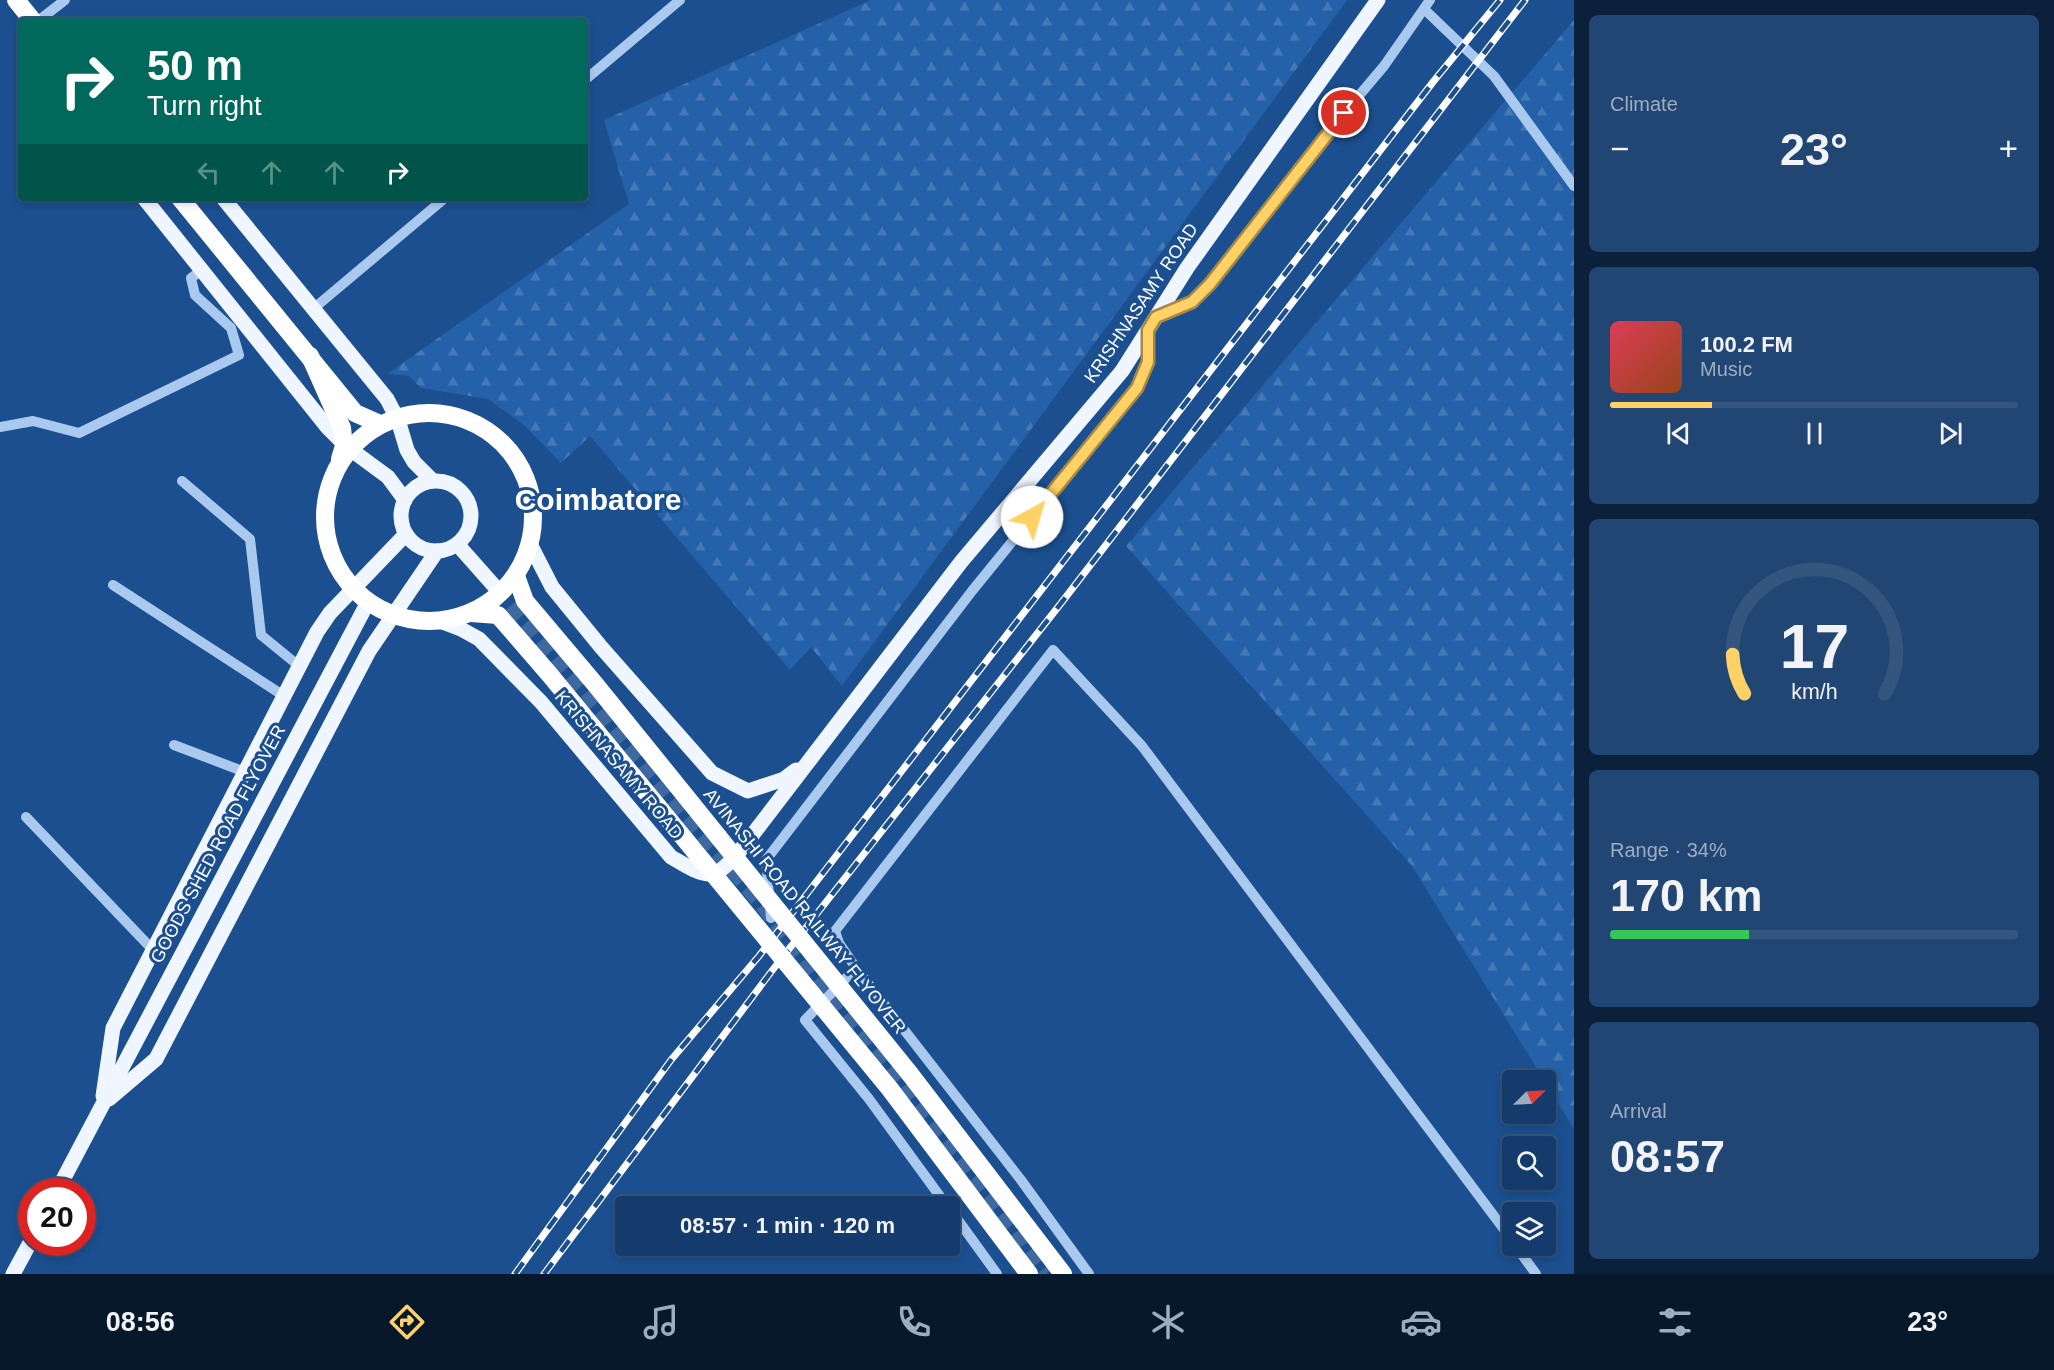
<!DOCTYPE html>
<meta charset="utf-8">
<style>
:root{--surface:#143b6b;--page:#214673;--text:#f1f3f6;--muted:#9dadc1;--line:#33557e;--accent:#ffd166}
body{margin:0;font-family:Helvetica,sans-serif;background:var(--page);color:var(--text);height:100vh;display:flex;flex-direction:column;font-size:22px;white-space:nowrap}
*{box-sizing:border-box;margin:0}
p{font-size:20px;color:var(--muted)}
.icon{flex:none;width:33px;height:33px;fill:none;stroke:currentColor;stroke-width:2;stroke-linecap:round;stroke-linejoin:round}
.map{position:relative;flex:1;overflow:hidden}
.side{display:flex;flex-direction:column;gap:15px;padding:15px;background:#0b203b;width:480px}
.side>*{flex:none}
.hud{position:absolute;left:18px;top:18px;width:570px;height:183px;border-radius:6px;box-shadow:0 3px 9px #0003,0 0 0 2px var(--line);background:#00695c;color:#fff;overflow:hidden}
.needle{width:39px;rotate:66deg}
.fabs{position:absolute;left:1502px;top:1070px;display:grid;gap:12px}
.fabs a{display:grid;place-items:center;width:54px;height:54px;border-radius:6px;background:var(--surface);box-shadow:0 3px 9px #0003,0 0 0 2px var(--line);font-size:30px}
.speed{position:absolute;left:18px;top:1178px;display:flex;gap:12px;font-size:30px;font-weight:700;text-align:center}
.speed>*{display:grid;place-content:center;width:78px;height:78px;border-radius:50%;background:var(--surface);box-shadow:0 3px 9px #0003,0 0 0 2px var(--line);line-height:1}
.speed .limit{border:9px solid #d22;background:#fff;color:#111}
.pin{position:absolute;display:grid;place-items:center;width:51px;height:51px;color:#fff;margin:-26px;border:3px solid #fff;border-radius:50%;box-shadow:0 2px 6px #0007}
.me{position:absolute;width:66px;margin:-33px;rotate:39deg;stroke-linejoin:round;filter:drop-shadow(0 0 4px #0008)}
.turn{display:flex;align-items:center;gap:21px;height:126px;padding:0 30px;font-size:27px}
.turn .icon{width:78px;height:78px;stroke-width:2.5}
.turn b{display:block;font-size:42px;line-height:51px}
.lanes{display:flex;align-items:center;height:57px;padding:0 30px;background:#0003;justify-content:center;gap:30px;direction:ltr}
.lanes .off{opacity:.35}
.big{font-size:45px;font-weight:700;line-height:1.1}
.side .tile{flex:1;display:flex;flex-direction:column;justify-content:center;gap:9px;min-width:0;padding:0 21px;border-radius:9px;background:var(--page)}
.side .dial{align-items:center;gap:0}
.dial svg{height:156px;overflow:visible;fill:none;stroke:var(--line);stroke-width:7;stroke-linecap:round;text-anchor:middle}
.dial text{fill:var(--text);stroke:none}
.song{display:flex;align-items:center;gap:18px}
.cover{width:72px;height:72px;border-radius:9px;background:linear-gradient(135deg,hsl(350 70% 55%),hsl(20 70% 35%))}
.played{height:6px;border-radius:3px;background:linear-gradient(90deg,var(--accent) 25%,var(--line) 25%)}
.keys{display:flex;justify-content:space-around;direction:ltr}
.heat{display:flex;justify-content:space-between;align-items:center;font-size:33px;direction:ltr}
.charge{height:9px;border-radius:4px;background:linear-gradient(90deg,#34c759 34%,var(--line) 0)}
.trip{position:absolute;left:615px;top:1196px;width:345px;height:60px;border-radius:6px;background:var(--surface);box-shadow:0 3px 9px #0003,0 0 0 2px var(--line);font-weight:700;line-height:60px;text-align:center}
.tab-bar{display:flex;height:96px;justify-content:space-around;align-items:center;background:#08182b;color:var(--muted)}
.tab-bar .icon{width:42px;height:42px}
.tab-bar .on{color:var(--accent)}
.tab-bar b{font-size:27px;color:var(--text)}
main{display:flex;flex:1;min-height:0}
.map>svg:first-child{display:block}
</style>
<main>
<div class="map">
<svg width="1574" height="1274" viewBox="0 0 1574 1274">
<defs>
<pattern id="forest-firs" width="22" height="20" patternUnits="userSpaceOnUse" patternTransform="scale(1.5)"><rect width="22" height="20" fill="#2461a8"/><path d="M5 1l3.5 6h-7zM16 11l3.5 6h-7z" fill="#4579b5"/></pattern>
</defs>
<rect width="100%" height="100%" fill="#1b4f8f"/>
<g fill="url(#forest-firs)">
<path d="M 871,0 L 1347,0 L 842,686 L 811,647 L 790,670 L 590,436 L 561,463 L 524,425 L 488,399 L 421,388 L 409,376 L 387,374 L 629,204 L 604,120 Z"/>
<path d="M 1574,20 L 1574,1129 L 1412,866 L 1126,546 Z"/>
</g>
<g fill="none" stroke-linecap="round" stroke-linejoin="round">
<path stroke="#3d69a0" stroke-width="15" stroke-dasharray="15 8" stroke-linecap="butt" d="M 496,588 L 761,904 L 1005,1216 L 1046,1274"/>
<g stroke="#a9c9ee" stroke-width="10">
<path d="M 1424,9 L 1494,76 L 1574,186"/>
<path d="M 38,21 L 65,0"/>
<path d="M 585,80 L 680,0"/>
<path d="M 313,309 L 445,198"/>
<path d="M 1157,317 L 1192,302 L 1211,284 L 1318,144 L 1384,66 L 1430,0"/>
<path d="M 0,427 L 33,421 L 79,433 L 239,355 L 231,328 L 195,295 L 191,278 L 202,270"/>
<path d="M 182,481 L 250,539 L 261,635 L 299,666"/>
<path d="M 113,585 L 284,696"/>
<path d="M 174,745 L 245,772"/>
<path d="M 26,817 L 153,950"/>
<path d="M 771,918 L 766,860 L 972,591 L 1137,388 L 1148,362 L 1148,330"/>
<path d="M 856,968 L 805,1020 L 869,1099 L 947,1206"/>
<path d="M 950,1209 L 997,1274"/>
<path d="M 1515,1245 L 1536,1274"/>
<path d="M 1089,1274 L 1021,1180 L 856,968 L 839,943 L 835,931 L 1053,650 L 1142,746 L 1512,1240"/>
</g>
<g stroke="#f0f6ff" stroke-width="15">
<path d="M 144,198 L 328,428 L 346,446 L 388,477 L 405,500"/>
<path d="M 223,198 L 387,399 L 398,420 L 407,450 L 414,462 L 432,480"/>
<circle cx="436" cy="516" r="35"/>
<path d="M 457,544 L 496,588"/>
<path d="M 530,544 L 552,587 L 601,647 L 712,773 L 748,791 L 784,779 L 796,770"/>
<path d="M 440,621 L 461,629 L 479,639 L 541,702 L 671,857 C 682,863 697,874 710,874 C 725,875 751,836 760,825 L 961,562 L 1122,371 L 1187,268 L 1378,0"/>
<path d="M 103,1096 L 113,1028 L 317,632 L 330,613 L 406,534"/>
<path d="M 109,1099 L 156,1059 L 369,651 L 437,551"/>
<path d="M 57,1191 L 368,602"/>
<path d="M 13,1274 L 32,1239"/>
</g>
<g stroke="#fff" stroke-width="18">
<path d="M 16,0 L 33,21"/>
<path d="M 180,198 L 355,413 L 380,424"/>
<path d="M 910,1074 L 1063,1274"/>
</g>
<defs>
<g id="rail">
<path d="M 515,1274 L 671,1060 L 759,956 L 1433,82 L 1500,0"/>
<path d="M 544,1274 L 771,972 L 1062,602 L 1525,0"/>
</g>
</defs>
<use href="#rail" stroke="#fff" stroke-width="7"/>
<use href="#rail" stroke="#1b4f8f" stroke-width="4.5" stroke-dasharray="14" stroke-linecap="butt"/>
<g stroke="#fff" stroke-width="18">
<path d="M 310,356 L 342,428 L 344,446 L 340,459"/>
<circle cx="429" cy="517" r="104"/>
<path d="M 516,576 L 525,601 L 595,684 L 910,1074"/>
<path d="M 471,613 L 498,615 L 550,675 L 890,1089 L 1029,1274"/>
</g>
</g>
<g fill="none" stroke-linecap="round" stroke-linejoin="round">
<defs>
<path id="route" d="M 1032,517 L 1137,388 L 1148,362 L 1148,330 L 1156,317 L 1192,302 L 1210,284 L 1344,113"/>
</defs>
<use href="#route" stroke="#a68842" stroke-width="15"/>
<use href="#route" stroke="#ffd166" stroke-width="10"/>
</g>
<g text-anchor="middle" stroke-width="6" stroke-linejoin="round" paint-order="stroke">
<g font-size="18" fill="#fff" stroke="#1b4f8f">
<text transform="translate(1141 303) rotate(-56)" y="6">KRISHNASAMY ROAD</text>
<text transform="translate(619 765) rotate(50)" y="6">KRISHNASAMY ROAD</text>
<text transform="translate(218 844) rotate(-62)" y="6">GOODS SHED ROAD FLYOVER</text>
<text transform="translate(805 911) rotate(51)" y="6">AVINASHI ROAD RAILWAY FLYOVER</text>
</g>
<g font-size="30" font-weight="bold" fill="#fff" stroke="#1b4f8f">
<text x="598" y="510">Coimbatore</text>
</g>
</g>
</svg>
<div class="fabs">
<a><svg class="needle" viewBox="-14 -14 28 28"><path d="M0-13l5 13h-10z" fill="#e53935"/><path d="M0 13l5-13h-10z" fill="#9dadc1"/></svg></a>
<a><svg class="icon" aria-label="search" viewBox="0 0 24 24"><circle cx="10" cy="10" r="6"/><path d="M15 15l6 6"/></svg></a>
<a><svg class="icon" aria-label="layers" viewBox="0 0 24 24"><path d="M12 4l9 5-9 5-9-5zM3 14l9 5 9-5"/></svg></a>
</div>
<div class="speed"><div class="limit">20</div></div>
<div class="pin" style="left:1344px;top:113px;background:#d93025"><svg class="icon" aria-label="arrive" viewBox="0 0 24 24"><path d="M6 21V4h12l-3 4 3 4H6"/></svg></div>
<svg class="me" style="left:1032px;top:517px" viewBox="-20 -20 40 40"><circle r="19" fill="#fff"/><path d="M0-13L10 11 0 6-10 11z" fill="#ffd166"/></svg>
<div class="trip">08:57 · 1 min · 120 m</div>
<div class="hud">
<div class="turn"><svg class="icon" aria-label="right" viewBox="0 0 24 24"><path d="M7 20v-9h11M14 6l5 5-5 5"/></svg><div><b>50 m</b>Turn right</div></div>
<div class="lanes"><svg class="icon off" aria-label="left" viewBox="0 0 24 24"><path d="M17 20v-9H6M10 6l-5 5 5 5"/></svg><svg class="icon off" aria-label="ahead" viewBox="0 0 24 24"><path d="M12 20V5M6 11l6-6 6 6"/></svg><svg class="icon off" aria-label="ahead" viewBox="0 0 24 24"><path d="M12 20V5M6 11l6-6 6 6"/></svg><svg class="icon" aria-label="right" viewBox="0 0 24 24"><path d="M7 20v-9h11M14 6l5 5-5 5"/></svg></div>
</div>
</div>
<section class="side">
<div class="tile"><p>Climate</p>
<div class="heat"><a>−</a><b class="big">23°</b><a>+</a></div>
</div>
<div class="tile">
<div class="song"><i class="cover"></i><div><b>100.2 FM</b><p>Music</p></div></div>
<div class="played"></div>
<div class="keys"><svg class="icon" aria-label="previous" viewBox="0 0 24 24"><path d="M18 5L8 12l10 7zM5 5v14"/></svg><svg class="icon" aria-label="pause" viewBox="0 0 24 24"><path d="M8 5v14M16 5v14"/></svg><svg class="icon" aria-label="next" viewBox="0 0 24 24"><path d="M6 5l10 7-10 7zM19 5v14"/></svg></div>
</div>
<div class="tile dial"><svg viewBox="0 0 100 80">
<path d="M14 69A42 42 0 1 1 86 69"/>
<path d="M14 69A42 42 0 0 1 8 49" stroke="#ffd166"/>
<text x="50" y="56" font-size="32" font-weight="700">17</text>
<text x="50" y="72" font-size="11">km/h</text>
</svg></div>
<div class="tile"><p>Range · 34%</p><b class="big">170 km</b><div class="charge"></div></div>
<div class="tile"><p>Arrival</p><b class="big">08:57</b></div>
</section>
</main>
<nav class="tab-bar">
<b>08:56</b>
<svg class="icon on" aria-label="directions" viewBox="0 0 24 24"><path d="M12 3l9 9-9 9-9-9zM9 14v-3h6M13 9l2 2-2 2"/></svg>
<svg class="icon" aria-label="music" viewBox="0 0 24 24"><path d="M9 18V5l10-2v13"/><circle cx="6" cy="18" r="3"/><circle cx="16" cy="16" r="3"/></svg>
<svg class="icon" aria-label="phone" viewBox="0 0 24 24"><path d="M5 4h4l2 5-3 2q2 4 5 5l2-3 5 2v4C11 20 4 13 5 4z"/></svg>
<svg class="icon" aria-label="climate" viewBox="0 0 24 24"><path d="M12 3v18M4 7l16 10M4 17L20 7"/></svg>
<svg class="icon" aria-label="car" viewBox="0 0 24 24"><path d="M5 17H2v-5l4-1 3-4h7l3 4 3 1v5h-3M9 17h6M6 11h13"/><circle cx="7" cy="17" r="2"/><circle cx="17" cy="17" r="2"/></svg>
<svg class="icon" aria-label="filters" viewBox="0 0 24 24"><path d="M4 7h16M4 17h16"/><circle cx="9" cy="7" r="2"/><circle cx="15" cy="17" r="2"/></svg>
<b>23°</b>
</nav>
